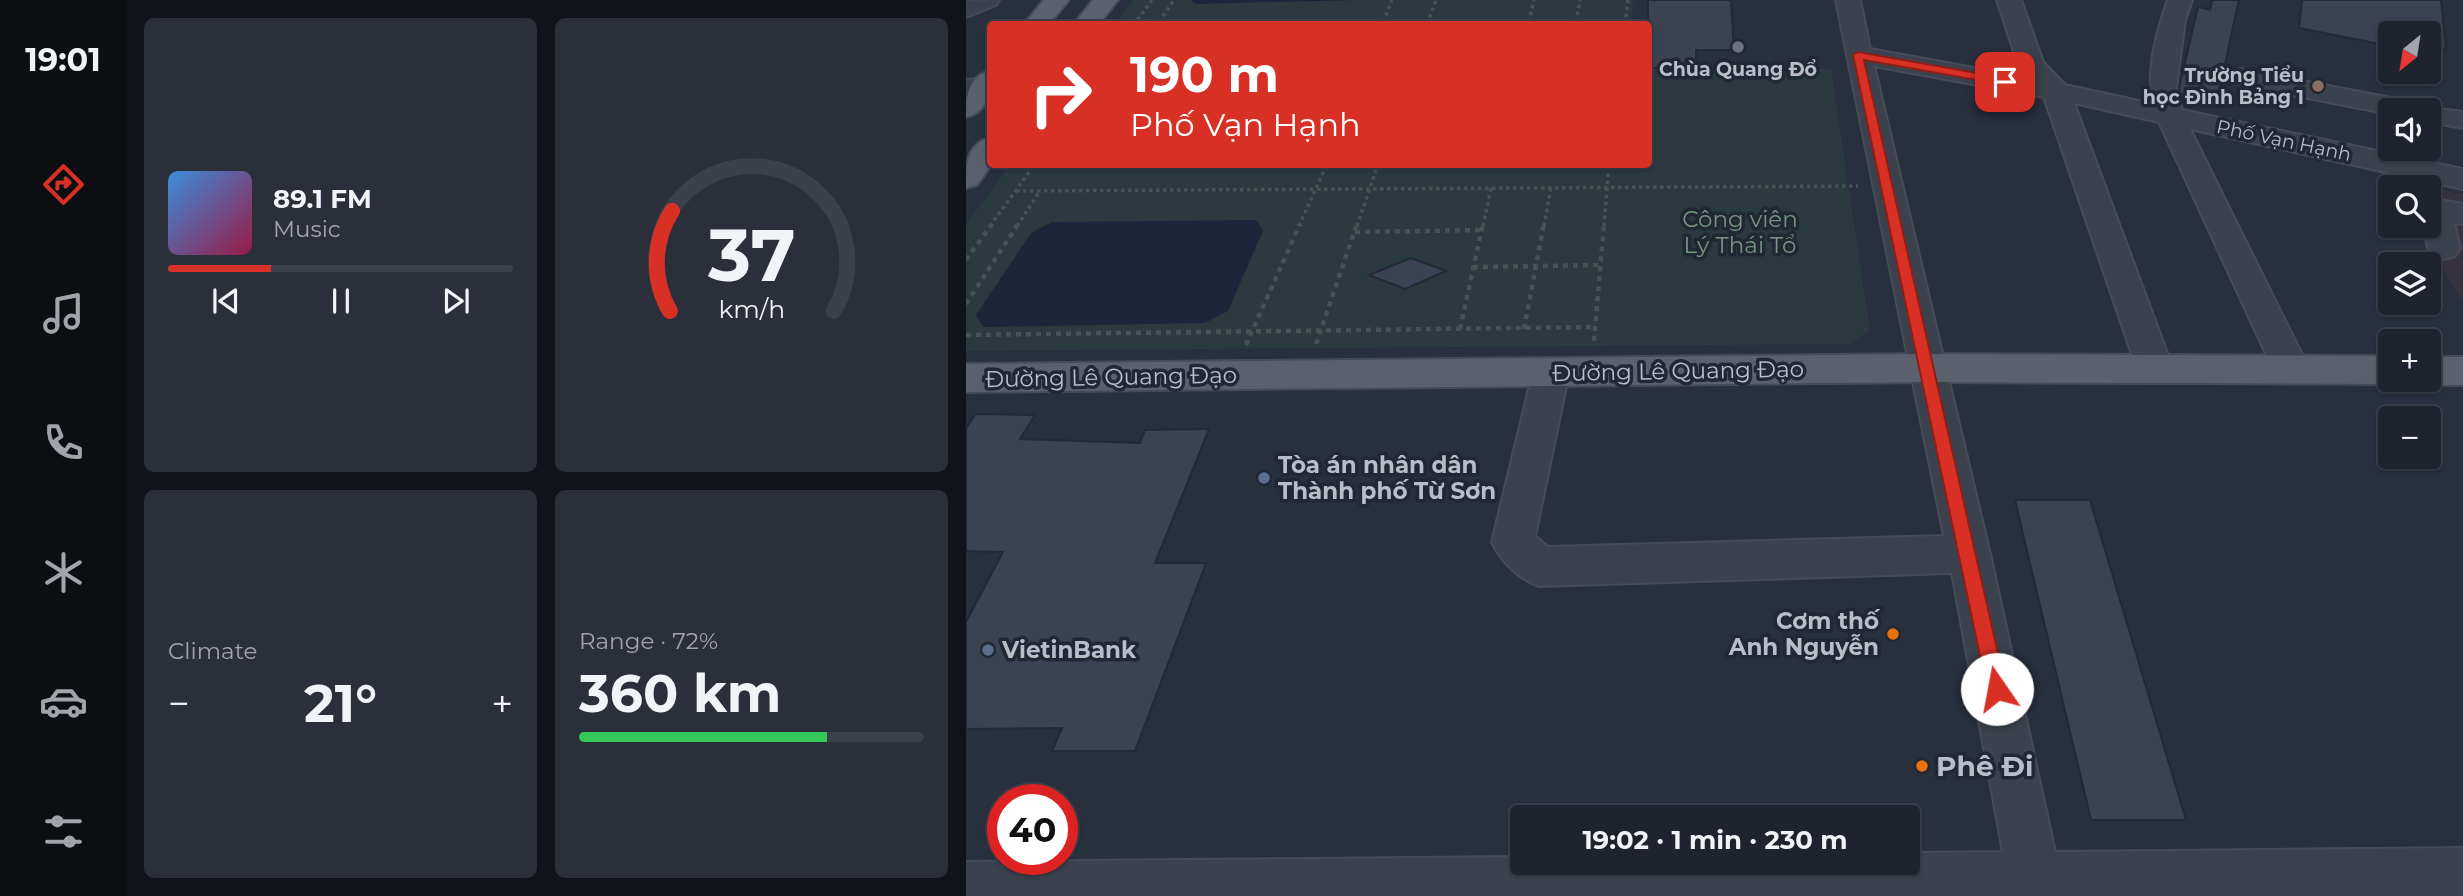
<!DOCTYPE html>
<meta charset="utf-8">
<style>
:root{--surface:#1e232e;--page:#2b2f3a;--text:#f1f3f6;--muted:#a1a4aa;--line:#3c404a;--accent:#d93025}
body{margin:0;font-family:Montserrat,sans-serif;background:var(--page);color:var(--text);height:100vh;display:flex;flex-direction:column;font-size:26px;white-space:nowrap}
*{box-sizing:border-box;margin:0}
p{font-size:23px;color:var(--muted)}
.icon{flex:none;width:38px;height:38px;fill:none;stroke:currentColor;stroke-width:2;stroke-linecap:round;stroke-linejoin:round}
.map{position:relative;flex:1;overflow:hidden}
.drawer{display:flex;flex-direction:column;gap:18px;padding:18px;background:#101319;width:840px}
.drawer>*{flex:none}
.guide{position:absolute;left:21px;top:21px;width:665px;height:147px;border-radius:7px;box-shadow:0 2px 5px #0004,0 0 0 2px var(--line);background:#d93025;color:#fff;overflow:hidden}
.needle{width:46px;rotate:210deg}
.buttons{position:absolute;left:1412px;top:21px;display:grid;gap:14px}
.buttons a{display:grid;place-items:center;width:63px;height:63px;border-radius:7px;background:var(--surface);box-shadow:0 2px 5px #0004,0 0 0 2px var(--line);font-size:35px}
.speed{position:absolute;left:21px;top:784px;display:flex;gap:14px;font-size:35px;font-weight:700;text-align:center}
.speed>*{display:grid;place-content:center;width:91px;height:91px;border-radius:50%;background:var(--surface);box-shadow:0 2px 5px #0004,0 0 0 2px var(--line);line-height:1}
.speed .limit{border:10px solid #d22;background:#fff;color:#111}
.pin{position:absolute;display:grid;place-items:center;width:60px;height:60px;color:#fff;margin:-30px;border-radius:14px;box-shadow:0 4px 10px #0006}
.me{position:absolute;width:77px;margin:-38px;rotate:348deg;stroke-linejoin:round;filter:drop-shadow(0 0 5px #0008)}
.turn{display:flex;align-items:center;gap:24px;height:147px;padding:0 28px;font-size:32px}
.turn .icon{width:91px;height:91px;stroke-width:2.5}
.turn b{display:block;font-size:49px;line-height:60px}
.big{font-size:52px;font-weight:700;line-height:1.1}
.drawer .widget{flex:1;display:flex;flex-direction:column;justify-content:center;gap:10px;min-width:0;padding:0 24px;border-radius:10px;background:var(--page)}
.drawer .dial{align-items:center;gap:0}
.dial svg{height:182px;overflow:visible;fill:none;stroke:var(--line);stroke-width:7;stroke-linecap:round;text-anchor:middle}
.dial text{fill:var(--text);stroke:none}
.song{display:flex;align-items:center;gap:21px}
.cover{width:84px;height:84px;border-radius:10px;background:linear-gradient(135deg,hsl(210 70% 55%),hsl(340 70% 35%))}
.played{height:7px;border-radius:4px;background:linear-gradient(90deg,var(--accent) 30%,var(--line) 30%)}
.keys{display:flex;justify-content:space-around;direction:ltr}
.heat{display:flex;justify-content:space-between;align-items:center;font-size:38px;direction:ltr}
.charge{height:10px;border-radius:5px;background:linear-gradient(90deg,#34c759 72%,var(--line) 0)}
.drawer .tiles{flex:1;display:grid;gap:18px;grid-template-columns:repeat(2,1fr)}
.trip{position:absolute;left:544px;top:805px;width:410px;height:70px;border-radius:7px;background:var(--surface);box-shadow:0 2px 5px #0004,0 0 0 2px var(--line);font-weight:700;line-height:70px;text-align:center}
main{display:flex;flex:1;min-height:0}
.menu{display:flex;flex-direction:column;width:126px;justify-content:space-around;align-items:center;background:#0c0e12;color:var(--muted)}
.menu .icon{width:49px;height:49px}
.menu .active{color:var(--accent)}
.menu b{font-size:32px;color:var(--text)}
.map>svg:first-child{display:block}
</style>
<main>
<nav class="menu">
<b>19:01</b>
<svg class="icon active" aria-label="directions" viewBox="0 0 24 24"><path d="M12 3l9 9-9 9-9-9zM9 14v-3h6M13 9l2 2-2 2"/></svg>
<svg class="icon" aria-label="music" viewBox="0 0 24 24"><path d="M9 18V5l10-2v13"/><circle cx="6" cy="18" r="3"/><circle cx="16" cy="16" r="3"/></svg>
<svg class="icon" aria-label="phone" viewBox="0 0 24 24"><path d="M5 4h4l2 5-3 2q2 4 5 5l2-3 5 2v4C11 20 4 13 5 4z"/></svg>
<svg class="icon" aria-label="climate" viewBox="0 0 24 24"><path d="M12 3v18M4 7l16 10M4 17L20 7"/></svg>
<svg class="icon" aria-label="car" viewBox="0 0 24 24"><path d="M5 17H2v-5l4-1 3-4h7l3 4 3 1v5h-3M9 17h6M6 11h13"/><circle cx="7" cy="17" r="2"/><circle cx="17" cy="17" r="2"/></svg>
<svg class="icon" aria-label="filters" viewBox="0 0 24 24"><path d="M4 7h16M4 17h16"/><circle cx="9" cy="7" r="2"/><circle cx="15" cy="17" r="2"/></svg>
</nav>
<section class="drawer">
<div class="tiles">
<div class="widget">
<div class="song"><i class="cover"></i><div><b>89.1 FM</b><p>Music</p></div></div>
<div class="played"></div>
<div class="keys"><svg class="icon" aria-label="previous" viewBox="0 0 24 24"><path d="M18 5L8 12l10 7zM5 5v14"/></svg><svg class="icon" aria-label="pause" viewBox="0 0 24 24"><path d="M8 5v14M16 5v14"/></svg><svg class="icon" aria-label="next" viewBox="0 0 24 24"><path d="M6 5l10 7-10 7zM19 5v14"/></svg></div>
</div>
<div class="widget dial"><svg viewBox="0 0 100 80">
<path d="M14 69A42 42 0 1 1 86 69"/>
<path d="M14 69A42 42 0 0 1 15 25" stroke="#d93025"/>
<text x="50" y="56" font-size="32" font-weight="700">37</text>
<text x="50" y="72" font-size="11">km/h</text>
</svg></div>
<div class="widget"><p>Climate</p>
<div class="heat"><a>−</a><b class="big">21°</b><a>+</a></div>
</div>
<div class="widget"><p>Range · 72%</p><b class="big">360 km</b><div class="charge"></div></div>
</div>
</section>
<div class="map">
<svg width="1497" height="896" viewBox="0 0 1497 896">
<rect width="100%" height="100%" fill="#282f3d"/>
<path fill="#36333f" d="M 1421,177 L 1497,194 L 1497,301 L 1451,226 L 1463,226 L 1463,187 L 1427,187 Z"/>
<g fill="#2a3a3e">
<path d="M 167,0 L 667,0 L 665,24 L 148,24 Z"/>
<path d="M 683,69 L 865,69 L 904,330 L 884,344 L 0,351 L 0,224 L 44,165 L 682,164 Z"/>
</g>
<g fill="#1c263a">
<path d="M 225,0 L 389,0 L 229,4 Z"/>
<path d="M 290,220 L 297,231 L 262,311 L 239,323 L 17,327 L 10,315 L 65,233 L 86,222 Z"/>
</g>
<g fill="#3b4353" stroke="#232935" stroke-width="2">
<path d="M 682,0 L 765,0 L 768,50 L 730,50 L 730,68 L 682,68 Z"/>
<path d="M 1246,0 L 1273,0 L 1250,105 L 1215,98 L 1213,88 L 1232,7 L 1244,10 Z"/>
<path d="M 1336,0 L 1475,0 L 1480,49 L 1463,46 L 1463,33 L 1424,33 L 1424,46 L 1333,28 Z"/>
<path d="M 445,258 L 480,271 L 439,289 L 403,275 Z"/>
<path d="M 9,414 L 69,415 L 54,439 L 174,443 L 179,430 L 243,429 L 189,563 L 240,563 L 169,751 L 86,751 L 96,728 L 0,729 L 0,622 L 37,552 L 0,551 L 0,429 Z"/>
<path d="M 1049,500 L 1124,500 L 1220,820 L 1125,820 Z"/>
</g>
<g fill="none" stroke-linecap="round" stroke-linejoin="round">
<defs>
<g id="minor">
<path d="M 33,0 L 30,5 L 0,17 L 0,1 Z"/>
<path d="M 870,0 L 894,0 L 904,49 L 1063,78 L 1052,64 L 1031,0 L 1055,0 L 1077,62 L 1099,85 L 1187,104 C 1180,72 1191,30 1202,0 L 1226,0 L 1219,20 L 1210,88 L 1216,110 L 1497,169 L 1497,189 L 1224,129 L 1343,369 L 1338,379 L 1325,383 L 1312,379 L 1307,369 L 1193,122 L 1108,103 L 1207,369 L 1202,379 L 1189,383 L 1176,379 L 1171,369 L 1078,97 L 908,66 L 1024,554 L 1089,852 L 1497,848 L 1497,896 L 0,896 L 0,862 L 556,857 L 556,863 L 942,863 L 942,853 L 1037,852 L 986,573 L 573,586 C 552,578 536,562 526,542 L 567,372 L 572,362 L 585,358 L 598,362 L 603,372 L 569,536 L 582,547 L 978,536 Z"/>
<path d="M 1275,69 L 1446,102 L 1458,107 L 1497,112 L 1497,128 L 1463,122 L 1463,110 L 1424,110 L 1424,114 L 1266,83 L 1262,77 L 1266,71 Z"/>
<path d="M 17,79 L 24,81 L 24,93 L 0,96 L 0,80 Z"/>
<path d="M 1469,199 L 1497,204 L 1497,224 L 1488,223 L 1494,248 L 1489,256 L 1478,259 L 1467,256 L 1462,248 L 1457,226 L 1463,226 L 1463,200 Z"/>
</g>
<g id="major">
<path d="M 78,0 L 103,0 L 83,24 L 58,24 Z"/>
<path d="M 127,0 L 152,0 L 133,24 L 108,24 Z"/>
<path d="M 24,71 C 26,91 22,112 0,117 C 0,97 1,77 24,71 Z"/>
<path d="M 24,138 L 26,164 L 11,185 L 0,188 C 0,166 0,144 24,138 Z"/>
<path d="M 961,354 L 1424,356 L 1424,380 L 1437,380 L 1424,384 L 961,382 L 0,392 L 0,364 Z"/>
<path d="M 1463,357 L 1497,357 L 1497,385 L 1463,385 L 1450,381 L 1463,380 Z"/>
</g>
</defs>
<use href="#minor" stroke="#454b57" stroke-width="4"/>
<use href="#major" stroke="#454b57" stroke-width="4"/>
<g stroke="#435356" stroke-width="3.5" stroke-dasharray="3.5 3.5" stroke-linecap="butt">
<path d="M 186,0 L 169,23 L 659,22"/>
<path d="M 193,22 L 208,0"/>
<path d="M 417,22 L 426,0"/>
<path d="M 563,22 L 568,0"/>
<path d="M 610,22 L 614,0"/>
<path d="M 461,24 L 470,0"/>
<path d="M 659,24 L 662,0"/>
<path d="M 50,191 L 892,186"/>
<path d="M 24,226 L 69,164"/>
<path d="M 51,226 L 74,191"/>
<path d="M 333,226 L 361,164"/>
<path d="M 391,226 L 412,164"/>
<path d="M 517,226 L 525,188"/>
<path d="M 578,226 L 585,187"/>
<path d="M 638,226 L 643,164"/>
</g>
<g stroke="#435356" stroke-width="4.5" stroke-dasharray="5 5" stroke-linecap="butt">
<path d="M 389,232 L 515,230"/>
<path d="M 0,260 L 26,224"/>
<path d="M 507,267 L 635,265"/>
<path d="M 0,304 L 52,224"/>
<path d="M 494,329 L 517,224"/>
<path d="M 558,329 L 578,224"/>
<path d="M 0,335 L 629,327"/>
<path d="M 628,341 L 638,224"/>
<path d="M 350,344 L 391,224"/>
<path d="M 280,345 L 334,224"/>
</g>
<use href="#minor" fill="#3c424d" fill-rule="evenodd"/>
<use href="#major" fill="#5a616d" fill-rule="evenodd"/>
</g>
<path fill="#d93025" stroke="#8d1f18" stroke-width="2" d="M 892,52 L 1039,78 L 1044,82 L 1039,85 L 898,60 L 1040,689 L 1038,696 L 1031,699 L 1024,696 L 1021,689 L 887,55 Z"/>
<circle fill="#6b7280" stroke="#212733" stroke-width="2.5" cx="772" cy="47" r="7"/>
<circle fill="#8d6e63" stroke="#212733" stroke-width="2.5" cx="1352" cy="86" r="7"/>
<g fill="#5c6f8a" stroke="#212733" stroke-width="2.5">
<circle cx="298" cy="478" r="7"/>
<circle cx="22" cy="650" r="7"/>
</g>
<g fill="#e8710a" stroke="#212733" stroke-width="2.5">
<circle cx="927" cy="634" r="7"/>
<circle cx="956" cy="766" r="7"/>
</g>
<g text-anchor="middle" stroke-width="7" stroke-linejoin="round" paint-order="stroke">
<g font-size="19" font-weight="bold" fill="#b8bdc8" stroke="#212733">
<text x="772" y="76">Chùa Quang Đổ</text>
<text x="1338" y="82" text-anchor="end">Trường Tiểu<tspan x="1338" dy="22">học Đình Bảng 1</tspan></text>
</g>
<g font-size="19" fill="#b8bdc8" stroke="#212733">
<text transform="translate(1318 140) rotate(12)" y="7">Phố Vạn Hạnh</text>
</g>
<g font-size="23" fill="#72967d" stroke="#212733">
<text x="774" y="227">Công viên<tspan x="774" dy="26">Lý Thái Tổ</tspan></text>
</g>
<g font-size="23" fill="#b8bdc8" stroke="#212733">
<text transform="translate(712 371) rotate(-1)" y="8">Đường Lê Quang Đạo</text>
<text transform="translate(145 377) rotate(-1)" y="8">Đường Lê Quang Đạo</text>
</g>
<g font-size="23" font-weight="bold" fill="#b8bdc8" stroke="#212733" text-anchor="start">
<text x="312" y="473">Tòa án nhân dân<tspan x="312" dy="26">Thành phố Từ Sơn</tspan></text>
<text x="913" y="629" text-anchor="end">Cơm thố<tspan x="913" dy="26">Anh Nguyễn</tspan></text>
<text x="36" y="658">VietinBank</text>
</g>
<g font-size="28" font-weight="bold" fill="#b8bdc8" stroke="#212733" text-anchor="start">
<text x="970" y="776">Phê Đi</text>
</g>
</g>
</svg>
<div class="buttons">
<a><svg class="needle" viewBox="-14 -14 28 28"><path d="M0-13l5 13h-10z" fill="#e53935"/><path d="M0 13l5-13h-10z" fill="#a1a4aa"/></svg></a>
<a><svg class="icon" aria-label="sound" viewBox="0 0 24 24"><path d="M4 9h4l5-4v14l-5-4H4zM17 9q2 3 0 6"/></svg></a>
<a><svg class="icon" aria-label="search" viewBox="0 0 24 24"><circle cx="10" cy="10" r="6"/><path d="M15 15l6 6"/></svg></a>
<a><svg class="icon" aria-label="layers" viewBox="0 0 24 24"><path d="M12 4l9 5-9 5-9-5zM3 14l9 5 9-5"/></svg></a>
<a>+</a>
<a>−</a>
</div>
<div class="speed"><div class="limit">40</div></div>
<div class="pin" style="left:1039px;top:82px;background:#d93025"><svg class="icon" aria-label="arrive" viewBox="0 0 24 24"><path d="M6 21V4h12l-3 4 3 4H6"/></svg></div>
<svg class="me" style="left:1031px;top:689px" viewBox="-20 -20 40 40"><circle r="19" fill="#fff"/><path d="M0-13L10 11 0 6-10 11z" fill="#d93025"/></svg>
<div class="trip">19:02 · 1 min · 230 m</div>
<div class="guide">
<div class="turn"><svg class="icon" aria-label="right" viewBox="0 0 24 24"><path d="M7 20v-9h11M14 6l5 5-5 5"/></svg><div><b>190 m</b>Phố Vạn Hạnh</div></div>
</div>
</div>
</main>
